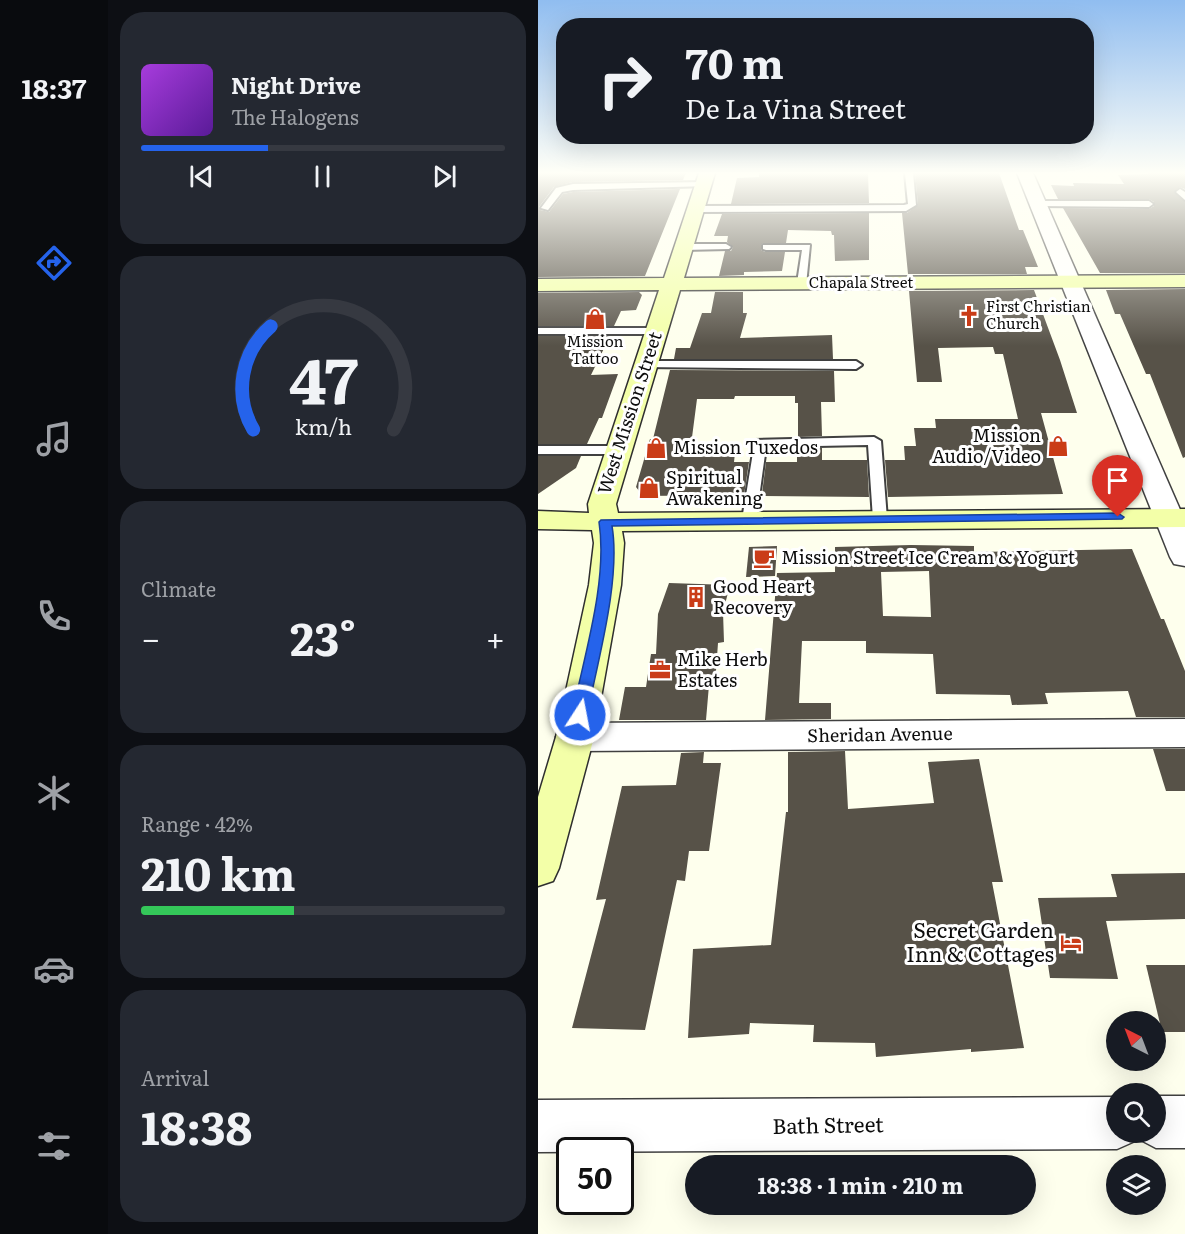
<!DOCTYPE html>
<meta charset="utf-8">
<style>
:root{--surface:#171b24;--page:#242831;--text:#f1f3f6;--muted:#9ea1a6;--line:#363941;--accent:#2563eb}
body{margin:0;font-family:Literata,serif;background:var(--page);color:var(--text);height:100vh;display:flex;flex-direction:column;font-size:22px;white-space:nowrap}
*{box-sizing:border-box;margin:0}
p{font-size:20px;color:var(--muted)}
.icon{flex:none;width:33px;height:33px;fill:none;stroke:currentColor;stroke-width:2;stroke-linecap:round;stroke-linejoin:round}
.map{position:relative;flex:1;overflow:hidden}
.sheet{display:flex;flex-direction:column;gap:12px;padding:12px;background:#0d0f14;width:430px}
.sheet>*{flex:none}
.top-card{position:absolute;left:18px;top:18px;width:538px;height:126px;border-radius:24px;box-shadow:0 6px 24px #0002;background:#171b24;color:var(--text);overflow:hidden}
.needle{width:39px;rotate:318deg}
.fabs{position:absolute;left:568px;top:1011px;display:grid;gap:12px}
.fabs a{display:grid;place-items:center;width:60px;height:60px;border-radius:50%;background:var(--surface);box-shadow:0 6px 24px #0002;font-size:30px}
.speed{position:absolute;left:18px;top:1137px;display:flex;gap:12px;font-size:30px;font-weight:700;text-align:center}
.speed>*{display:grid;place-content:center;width:78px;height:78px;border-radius:50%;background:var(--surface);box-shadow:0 6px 24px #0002;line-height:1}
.speed .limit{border:3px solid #111;border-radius:9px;background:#fff;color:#111}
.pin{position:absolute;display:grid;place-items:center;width:51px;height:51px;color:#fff;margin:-62px -26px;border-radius:50% 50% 50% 0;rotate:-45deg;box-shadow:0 0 6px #0007}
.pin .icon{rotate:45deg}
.me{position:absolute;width:66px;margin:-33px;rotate:11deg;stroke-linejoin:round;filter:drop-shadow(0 0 4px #0008)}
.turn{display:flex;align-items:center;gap:21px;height:126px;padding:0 30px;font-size:27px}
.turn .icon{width:78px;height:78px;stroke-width:2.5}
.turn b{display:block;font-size:42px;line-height:51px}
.big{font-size:45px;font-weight:700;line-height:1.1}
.sheet .tile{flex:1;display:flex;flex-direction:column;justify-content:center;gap:9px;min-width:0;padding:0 21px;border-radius:24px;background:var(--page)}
.sheet .dial{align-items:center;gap:0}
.dial svg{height:156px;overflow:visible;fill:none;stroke:var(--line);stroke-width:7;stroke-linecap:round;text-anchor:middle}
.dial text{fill:var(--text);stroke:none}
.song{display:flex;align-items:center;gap:18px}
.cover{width:72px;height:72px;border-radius:9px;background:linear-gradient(135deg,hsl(280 70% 55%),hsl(270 70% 35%))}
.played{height:6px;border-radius:3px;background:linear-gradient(90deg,var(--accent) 35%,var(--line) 35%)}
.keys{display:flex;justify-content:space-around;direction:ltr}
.heat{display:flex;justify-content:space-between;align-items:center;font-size:33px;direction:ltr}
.charge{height:9px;border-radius:4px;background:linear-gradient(90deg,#34c759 42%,var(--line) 0)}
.trip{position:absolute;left:147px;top:1155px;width:351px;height:60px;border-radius:30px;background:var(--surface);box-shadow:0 6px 24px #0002;font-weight:700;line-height:60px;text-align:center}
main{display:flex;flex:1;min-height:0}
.tabs{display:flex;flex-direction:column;width:108px;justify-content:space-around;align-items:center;background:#090b0e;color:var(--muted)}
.tabs .icon{width:42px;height:42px}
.tabs .on{color:var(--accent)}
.tabs b{font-size:27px;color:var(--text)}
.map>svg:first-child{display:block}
</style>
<main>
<nav class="tabs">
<b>18:37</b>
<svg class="icon on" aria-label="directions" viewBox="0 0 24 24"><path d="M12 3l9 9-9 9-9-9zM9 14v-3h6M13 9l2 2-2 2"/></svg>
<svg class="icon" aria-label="music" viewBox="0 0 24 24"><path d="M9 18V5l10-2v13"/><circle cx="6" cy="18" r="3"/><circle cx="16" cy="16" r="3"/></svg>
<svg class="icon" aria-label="phone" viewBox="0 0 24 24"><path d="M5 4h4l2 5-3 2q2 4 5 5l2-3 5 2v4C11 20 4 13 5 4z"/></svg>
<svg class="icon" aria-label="climate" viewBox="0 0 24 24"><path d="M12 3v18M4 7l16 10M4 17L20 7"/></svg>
<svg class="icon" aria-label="car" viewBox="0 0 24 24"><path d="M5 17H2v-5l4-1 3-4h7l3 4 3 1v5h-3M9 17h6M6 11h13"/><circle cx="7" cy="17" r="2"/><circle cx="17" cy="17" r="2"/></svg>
<svg class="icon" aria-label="filters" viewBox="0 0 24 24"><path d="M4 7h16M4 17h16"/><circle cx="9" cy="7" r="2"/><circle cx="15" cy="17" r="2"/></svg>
</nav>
<section class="sheet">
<div class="tile">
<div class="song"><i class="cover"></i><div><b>Night Drive</b><p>The Halogens</p></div></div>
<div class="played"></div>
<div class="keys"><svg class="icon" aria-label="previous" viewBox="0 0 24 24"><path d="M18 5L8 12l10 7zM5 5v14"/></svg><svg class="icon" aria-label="pause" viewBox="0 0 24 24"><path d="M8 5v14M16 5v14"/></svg><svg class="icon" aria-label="next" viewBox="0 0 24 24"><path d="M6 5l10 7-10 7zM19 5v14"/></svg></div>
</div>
<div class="tile dial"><svg viewBox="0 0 100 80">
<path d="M14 69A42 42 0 1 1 86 69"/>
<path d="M14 69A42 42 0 0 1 23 16" stroke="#2563eb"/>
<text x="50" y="56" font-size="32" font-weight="700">47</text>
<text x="50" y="72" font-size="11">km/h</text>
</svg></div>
<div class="tile"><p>Climate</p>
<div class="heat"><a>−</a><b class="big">23°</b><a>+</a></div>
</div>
<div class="tile"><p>Range · 42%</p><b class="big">210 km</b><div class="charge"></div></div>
<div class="tile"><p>Arrival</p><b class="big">18:38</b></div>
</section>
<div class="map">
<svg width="647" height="1234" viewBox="0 0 647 1234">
<rect width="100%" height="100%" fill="#feffed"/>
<g fill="#575248" fill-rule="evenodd">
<path d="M 0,173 L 148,173 L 145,180 L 34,182 L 16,187 L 1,207 L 2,210 L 11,212 L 25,194 L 35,192 L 142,189 L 107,276 L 0,277 Z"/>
<path d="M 221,173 L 330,173 L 331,203 L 193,204 L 199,178 L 221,177 Z"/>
<path d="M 377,173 L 461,173 L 481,230 L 485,230 L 500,267 L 487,267 L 489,274 L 370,274 L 364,213 L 369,213 L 380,205 Z"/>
<path d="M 608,173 L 647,173 L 647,189 L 642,187 L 636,192 L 647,202 L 647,273 L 562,273 L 525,208 L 611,209 L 616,206 L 616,202 L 611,199 L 520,199 L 513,185 L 536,186 L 535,183 L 586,184 L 580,175 L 610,174 Z"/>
<path d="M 331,213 L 331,260 L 297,261 L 296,235 L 294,235 L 293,231 L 250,230 L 248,243 L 225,243 L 223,245 L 223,250 L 227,252 L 247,252 L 244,271 L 206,272 L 206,275 L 181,276 L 187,251 L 193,251 L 195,247 L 189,242 L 190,236 L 176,236 L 184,214 Z"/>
<path d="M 647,289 L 647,457 L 645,458 L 612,374 L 608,374 L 582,314 L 577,314 L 568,290 Z"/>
<path d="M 496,290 L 522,360 L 539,413 L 503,413 L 525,494 L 350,497 L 347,460 L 367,460 L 366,446 L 378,446 L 376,428 L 398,428 L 397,419 L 480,419 L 465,354 L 457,354 L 455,347 L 400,348 L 404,382 L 379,382 L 371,291 Z"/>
<path d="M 101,292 L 104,295 L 98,310 L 83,311 L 76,326 L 0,326 L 0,293 Z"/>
<path d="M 177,292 L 205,292 L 205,313 L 209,313 L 202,338 L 294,335 L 295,359 L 136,359 L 138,348 L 152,348 L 164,313 L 173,313 Z"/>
<path d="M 0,336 L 72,336 L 53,375 L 80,374 L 64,418 L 61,418 L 49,444 L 0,444 Z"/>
<path d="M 132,370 L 296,371 L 297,402 L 283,402 L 284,436 L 260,437 L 260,403 L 257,403 L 257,396 L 197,396 L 196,399 L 159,399 L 153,445 L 198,444 L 196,462 L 211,462 L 206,495 L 105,496 L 98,487 L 112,439 L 115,439 Z"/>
<path d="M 284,448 L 284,460 L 329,460 L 331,497 L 226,496 L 224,494 L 228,462 L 259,462 L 259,449 Z"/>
<path d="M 0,456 L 43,456 L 38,468 L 0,494 Z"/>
<path d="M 373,545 L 436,546 L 436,552 L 594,549 L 623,619 L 626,619 L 647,671 L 647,717 L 598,717 L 590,691 L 507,693 L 510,704 L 474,705 L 472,695 L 398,694 L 395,654 L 328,653 L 328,641 L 264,641 L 261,703 L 293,703 L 293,719 L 227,720 L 239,573 L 297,572 L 297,547 ZM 391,571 L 393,617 L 345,616 L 343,572 Z"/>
<path d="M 239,546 L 237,576 L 208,577 L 211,547 Z"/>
<path d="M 131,583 L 192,585 L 185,612 L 186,642 L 180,643 L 177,685 L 171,685 L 168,720 L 81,720 L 87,687 L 108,687 L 113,654 L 118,654 L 120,614 Z"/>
<path d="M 615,749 L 647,749 L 647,791 L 628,791 Z"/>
<path d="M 307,751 L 310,809 L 396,803 L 390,762 L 441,759 L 465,882 L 454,882 L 486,1048 L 433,1052 L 433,1049 L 338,1057 L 337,1043 L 275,1042 L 276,1025 L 212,1023 L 211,1034 L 150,1038 L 155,949 L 233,945 L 248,812 L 250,812 L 250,752 Z"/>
<path d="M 166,752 L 165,763 L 183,763 L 171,851 L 151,851 L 147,881 L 139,880 L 107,1030 L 34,1028 L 68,899 L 58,900 L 84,786 L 138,785 L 143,753 Z"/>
<path d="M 647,873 L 647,919 L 568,921 L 580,979 L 512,978 L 500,898 L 579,897 L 573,874 Z"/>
<path d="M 608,965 L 647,965 L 647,1032 L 624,1032 Z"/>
</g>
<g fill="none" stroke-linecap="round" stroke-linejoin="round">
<defs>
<g id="lane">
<path d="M 367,173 L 375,173 L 378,205 L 368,211 L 157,212 L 153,209 L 157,206 L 366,205 L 370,204 Z"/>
<path d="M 166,182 L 170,184 L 169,186 L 35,190 L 24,192 L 10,210 L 3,208 L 18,188 L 35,184 Z"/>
<path d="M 642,189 L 647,192 L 647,200 L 638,192 Z"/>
<path d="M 498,201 L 611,201 L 615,204 L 611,207 L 501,206 L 498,205 Z"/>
<path d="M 188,244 L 193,247 L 191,249 L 145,250 L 140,247 L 145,244 Z"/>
<path d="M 225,245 L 272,245 L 268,285 L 259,283 L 264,250 L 228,250 L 225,249 Z"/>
<path d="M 0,328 L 118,328 L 124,331 L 118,334 L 0,334 Z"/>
<path d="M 106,361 L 318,361 L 324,365 L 318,369 L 102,367 L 102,363 Z"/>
<path d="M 336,437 L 343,441 L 349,519 L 347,522 L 342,523 L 335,519 L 330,445 L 228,447 L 218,520 L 211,524 L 204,520 L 217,440 Z"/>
<path d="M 0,446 L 79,446 L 86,450 L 79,454 L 0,454 Z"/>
</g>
<g id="street">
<path d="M 479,173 L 495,173 L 647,521 L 647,566 L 636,564 L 632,557 Z"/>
<path d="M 647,719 L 647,747 L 37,751 L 24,747 L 18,737 L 24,727 L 37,723 Z"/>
<path d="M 618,1096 L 647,1096 L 647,1148 L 618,1148 L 599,1138 L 597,1141 L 579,1149 L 0,1152 L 0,1100 L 579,1097 L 579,1132 L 618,1132 Z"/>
</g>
<path id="secondary" d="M 161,173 L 177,173 L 146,278 L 647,275 L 647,287 L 142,290 L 78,504 L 80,513 L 647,509 L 647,527 L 84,531 L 86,543 L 83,585 L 56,737 L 21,868 L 15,881 L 0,886 L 0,797 L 18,737 L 51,585 L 56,543 L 54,530 L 0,529 L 0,511 L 51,513 L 50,504 L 121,290 L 0,291 L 0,279 L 126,278 Z"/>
</defs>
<use href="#lane" stroke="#404040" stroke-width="4"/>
<use href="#street" stroke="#404040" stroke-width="3"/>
<use href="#secondary" stroke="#2f2f2f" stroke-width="3"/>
<use href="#lane" fill="#fff" fill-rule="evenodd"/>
<use href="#street" fill="#fff" fill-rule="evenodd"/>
<use href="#secondary" fill="#f3ffa8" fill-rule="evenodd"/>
</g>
<linearGradient id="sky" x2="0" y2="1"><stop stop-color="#90bdf0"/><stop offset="0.5" stop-color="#fffff7"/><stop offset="1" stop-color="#fffff7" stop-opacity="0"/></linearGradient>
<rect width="647" height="346" fill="url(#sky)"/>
<path fill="#2563eb" stroke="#184099" stroke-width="1.5" d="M 580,513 L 586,517 L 584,519 L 74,526 C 83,579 60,660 49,715 L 47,719 L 36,719 L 34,715 C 46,656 70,581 61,522 L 63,520 Z"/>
<defs>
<symbol id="church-bare" viewBox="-9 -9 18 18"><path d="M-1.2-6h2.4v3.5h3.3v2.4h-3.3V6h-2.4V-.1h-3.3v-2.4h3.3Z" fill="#ca3c18" stroke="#fff" stroke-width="2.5" paint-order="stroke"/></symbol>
<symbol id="shop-bare" viewBox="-9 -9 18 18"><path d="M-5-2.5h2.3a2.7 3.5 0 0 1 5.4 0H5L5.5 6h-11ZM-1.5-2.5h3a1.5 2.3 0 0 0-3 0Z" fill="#ca3c18" stroke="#fff" stroke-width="2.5" paint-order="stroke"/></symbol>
<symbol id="cafe-bare" viewBox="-9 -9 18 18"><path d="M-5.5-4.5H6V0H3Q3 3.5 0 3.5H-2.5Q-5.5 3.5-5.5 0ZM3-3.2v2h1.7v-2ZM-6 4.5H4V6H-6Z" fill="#ca3c18" stroke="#fff" stroke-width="2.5" paint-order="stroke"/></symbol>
<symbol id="building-bare" viewBox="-9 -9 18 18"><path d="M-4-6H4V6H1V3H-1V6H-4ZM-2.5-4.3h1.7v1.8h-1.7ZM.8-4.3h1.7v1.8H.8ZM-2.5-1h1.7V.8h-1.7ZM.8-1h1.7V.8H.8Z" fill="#ca3c18" stroke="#fff" stroke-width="2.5" paint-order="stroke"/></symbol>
<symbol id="office-bare" viewBox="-9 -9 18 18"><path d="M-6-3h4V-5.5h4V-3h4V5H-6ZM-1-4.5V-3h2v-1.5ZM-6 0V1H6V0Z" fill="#ca3c18" stroke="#fff" stroke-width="2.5" paint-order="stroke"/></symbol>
<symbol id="hotel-bare" viewBox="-9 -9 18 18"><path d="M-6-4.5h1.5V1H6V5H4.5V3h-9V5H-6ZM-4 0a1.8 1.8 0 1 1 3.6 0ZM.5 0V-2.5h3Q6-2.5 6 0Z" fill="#ca3c18" stroke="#fff" stroke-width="2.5" paint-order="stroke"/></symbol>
</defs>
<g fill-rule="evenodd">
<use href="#church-bare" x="416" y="301" width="30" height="30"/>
<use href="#shop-bare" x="42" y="304" width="30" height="30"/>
<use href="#shop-bare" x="505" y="431" width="30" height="30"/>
<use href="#shop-bare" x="103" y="433" width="30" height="30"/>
<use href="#shop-bare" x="96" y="473" width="30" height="30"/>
<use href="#cafe-bare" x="211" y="543" width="30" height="30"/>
<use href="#building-bare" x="143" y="582" width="30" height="30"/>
<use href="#office-bare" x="107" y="655" width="30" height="30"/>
<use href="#hotel-bare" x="518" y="928" width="30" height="30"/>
</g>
<g text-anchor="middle" stroke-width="6" stroke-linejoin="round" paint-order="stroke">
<g font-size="15" fill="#0d0d0d" stroke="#fff">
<text x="323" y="288">Chapala Street</text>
</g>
<g font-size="15" fill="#0d0d0d" stroke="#fff" text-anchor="start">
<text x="448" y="312">First Christian<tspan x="448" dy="17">Church</tspan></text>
<text x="57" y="347" text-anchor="middle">Mission<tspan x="57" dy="17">Tattoo</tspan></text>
</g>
<g font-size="18" fill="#0d0d0d" stroke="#fff">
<text transform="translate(92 413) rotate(-72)" y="6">West Mission Street</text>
<text transform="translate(342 735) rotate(-1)" y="6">Sheridan Avenue</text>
</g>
<g font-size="18" fill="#0d0d0d" stroke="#fff" text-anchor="start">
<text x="503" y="442" text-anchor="end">Mission<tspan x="503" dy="21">Audio/Video</tspan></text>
<text x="135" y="454">Mission Tuxedos</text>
<text x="128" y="484">Spiritual<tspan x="128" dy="21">Awakening</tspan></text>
<text x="243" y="564">Mission Street Ice Cream &amp; Yogurt</text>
<text x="175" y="593">Good Heart<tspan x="175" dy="21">Recovery</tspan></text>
<text x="139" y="666">Mike Herb<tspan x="139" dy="21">Estates</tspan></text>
</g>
<g font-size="21" fill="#0d0d0d" stroke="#fff" text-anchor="end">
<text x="516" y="938">Secret Garden<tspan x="516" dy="24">Inn &amp; Cottages</tspan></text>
</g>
<g font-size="21" fill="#0d0d0d" stroke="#fff">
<text transform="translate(290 1126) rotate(-1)" y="7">Bath Street</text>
</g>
</g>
</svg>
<div class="fabs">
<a><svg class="needle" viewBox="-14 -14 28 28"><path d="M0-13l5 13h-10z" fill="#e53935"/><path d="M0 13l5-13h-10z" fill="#9ea1a6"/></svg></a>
<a><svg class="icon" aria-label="search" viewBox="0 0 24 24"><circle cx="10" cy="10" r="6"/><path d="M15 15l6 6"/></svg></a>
<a><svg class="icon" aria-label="layers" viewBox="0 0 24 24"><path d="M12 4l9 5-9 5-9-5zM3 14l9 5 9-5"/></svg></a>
</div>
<div class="speed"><div class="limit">50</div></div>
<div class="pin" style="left:580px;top:517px;background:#d93025"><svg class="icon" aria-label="arrive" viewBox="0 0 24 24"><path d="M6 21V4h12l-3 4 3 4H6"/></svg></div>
<svg class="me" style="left:42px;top:715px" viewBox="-20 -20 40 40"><circle r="17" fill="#2563eb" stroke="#fff" stroke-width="3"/><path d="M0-11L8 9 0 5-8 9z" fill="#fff"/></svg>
<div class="trip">18:38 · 1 min · 210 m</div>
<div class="top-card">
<div class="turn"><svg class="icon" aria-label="right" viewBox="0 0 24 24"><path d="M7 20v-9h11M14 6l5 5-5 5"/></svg><div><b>70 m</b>De La Vina Street</div></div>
</div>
</div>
</main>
